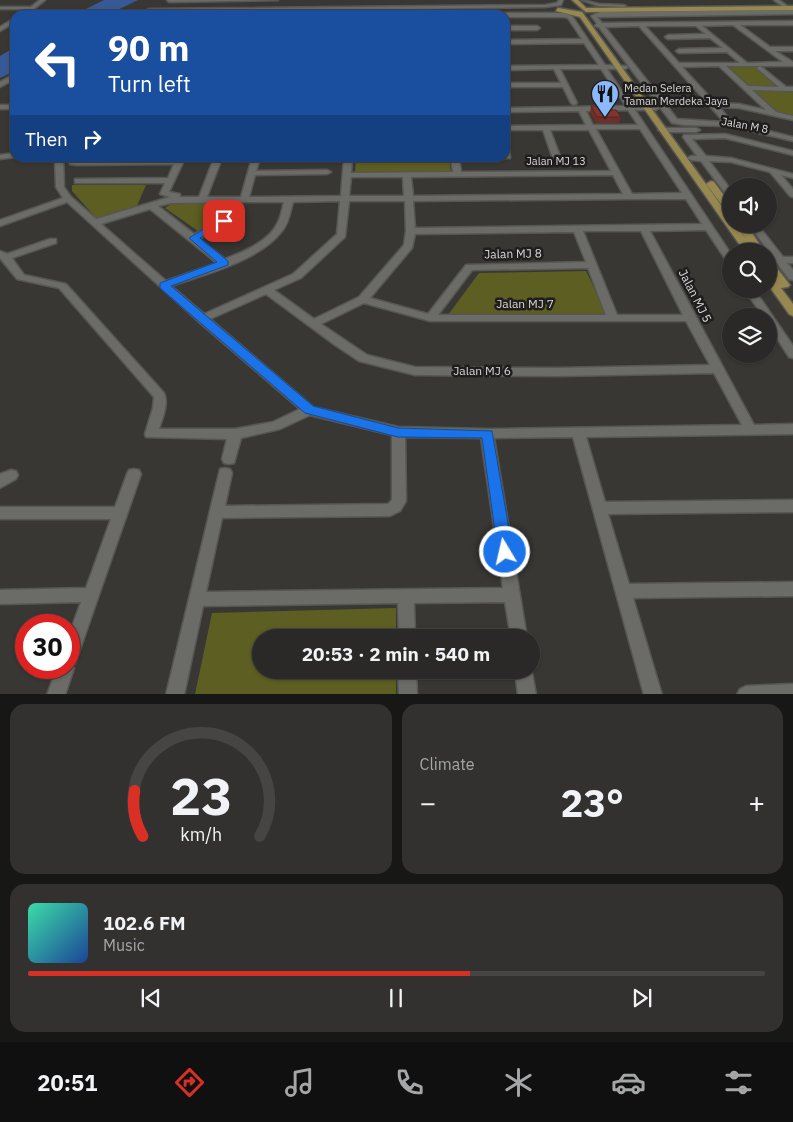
<!DOCTYPE html>
<meta charset="utf-8">
<style>
:root{--surface:#2a2927;--page:#32312f;--text:#f1f3f6;--muted:#a5a6a7;--line:#464544;--accent:#d93025}
body{margin:0;font-family:"IBM Plex Sans",sans-serif;background:var(--page);color:var(--text);height:100vh;display:flex;flex-direction:column;font-size:19px;white-space:nowrap}
*{box-sizing:border-box;margin:0}
p{font-size:16px;color:var(--muted)}
.icon{flex:none;width:28px;height:28px;fill:none;stroke:currentColor;stroke-width:2;stroke-linecap:round;stroke-linejoin:round}
.map{position:relative;height:694px;overflow:hidden}
.details{display:flex;flex-direction:column;gap:10px;padding:10px;background:#171715;flex:1}
.details>*{flex:none}
.top-card{position:absolute;left:10px;top:10px;width:500px;height:152px;border-radius:15px;box-shadow:0 1px 4px #0004,0 0 0 1px var(--line);background:#1a4fa0;color:#fff;overflow:hidden}
.fabs{position:absolute;left:722px;top:178px;display:grid;gap:10px}
.fabs a{display:grid;place-items:center;width:55px;height:55px;border-radius:50%;background:var(--surface);box-shadow:0 1px 4px #0004,0 0 0 1px var(--line);font-size:25px}
.speed{position:absolute;left:15px;top:614px;display:flex;gap:10px;font-size:25px;font-weight:700;text-align:center}
.speed>*{display:grid;place-content:center;width:65px;height:65px;border-radius:50%;background:var(--surface);box-shadow:0 1px 4px #0004,0 0 0 1px var(--line);line-height:1}
.speed .limit{border:8px solid #d22;background:#fff;color:#111}
.pin{position:absolute;display:grid;place-items:center;width:42px;height:42px;color:#fff;margin:-21px;border-radius:10px;box-shadow:0 2px 8px #0006}
.me{position:absolute;width:55px;margin:-28px;rotate:351deg;stroke-linejoin:round;filter:drop-shadow(0 0 4px #0008)}
.turn{display:flex;align-items:center;gap:18px;height:105px;padding:0 15px;font-size:22px}
.turn .icon{width:65px;height:65px;stroke-width:2.5}
.turn b{display:block;font-size:35px;line-height:42px}
.then{display:flex;align-items:center;height:48px;padding:0 15px;background:#0003;gap:10px;font-size:19px}
.big{font-size:38px;font-weight:700;line-height:1.1}
.details .tile{flex:1;display:flex;flex-direction:column;justify-content:center;gap:8px;min-width:0;padding:0 18px;border-radius:15px;background:var(--page)}
.details .dial{align-items:center;gap:0}
.dial svg{height:130px;overflow:visible;fill:none;stroke:var(--line);stroke-width:7;stroke-linecap:round;text-anchor:middle}
.dial text{fill:var(--text);stroke:none}
.song{display:flex;align-items:center;gap:15px}
.cover{width:60px;height:60px;border-radius:8px;background:linear-gradient(135deg,hsl(160 70% 55%),hsl(220 70% 35%))}
.played{height:5px;border-radius:2px;background:linear-gradient(90deg,var(--accent) 60%,var(--line) 60%)}
.keys{display:flex;justify-content:space-around;direction:ltr}
.heat{display:flex;justify-content:space-between;align-items:center;font-size:28px;direction:ltr}
.details .tiles{flex:1;display:grid;gap:10px;grid-template-columns:1fr 1fr}
.tile:last-child{grid-column:span 2}
.trip{position:absolute;left:252px;top:629px;width:288px;height:50px;border-radius:25px;background:var(--surface);box-shadow:0 1px 4px #0004,0 0 0 1px var(--line);font-weight:700;line-height:50px;text-align:center}
.tabs{display:flex;height:80px;justify-content:space-around;align-items:center;background:#111010;color:var(--muted)}
.tabs .icon{width:35px;height:35px}
.tabs .on{color:var(--accent)}
.tabs b{font-size:22px;color:var(--text)}
.map>svg:first-child{display:block}
</style>
<div class="map">
<svg width="793" height="695" viewBox="0 0 793 695">
<rect width="100%" height="100%" fill="#383734"/>
<g fill="#5c5e22">
<path d="M 754,65 L 778,87 L 750,87 L 727,66 Z"/>
<path d="M 752,89 L 793,90 L 793,117 L 776,113 Z"/>
<path d="M 356,158 L 449,158 L 451,173 L 355,173 Z"/>
<path d="M 72,185 L 146,185 L 136,208 L 97,219 L 72,191 Z"/>
<path d="M 220,203 L 219,219 L 198,231 L 165,208 L 171,204 Z"/>
<path d="M 586,271 L 607,315 L 448,315 L 479,273 Z"/>
<path d="M 396,608 L 396,637 L 261,638 L 261,670 L 396,670 L 396,694 L 195,694 L 212,613 Z"/>
</g>
<g fill="#375a97">
<path d="M 104,0 L 138,0 L 107,15 L 74,15 Z"/>
<path d="M 15,47 L 15,71 L 0,78 L 0,56 Z"/>
</g>
<g fill="none" stroke-linecap="round" stroke-linejoin="round">
<defs>
<g id="minor">
<path d="M 40,0 L 45,0 L 26,15 L 23,13 L 27,9 L 0,9 L 0,7 L 31,7 Z"/>
<path d="M 167,0 L 278,0 L 169,2 Z"/>
<path d="M 559,0 L 563,0 L 561,5 L 545,7 L 149,13 L 146,11 L 149,9 L 545,5 L 557,3 Z"/>
<path d="M 582,0 L 599,4 L 624,5 L 626,6 L 624,7 L 599,6 Z"/>
<path d="M 774,0 L 779,0 L 790,8 L 786,9 Z"/>
<path d="M 793,10 L 793,14 L 597,17 L 602,23 L 793,21 L 793,25 L 740,25 L 770,47 L 793,47 L 793,51 L 775,51 L 793,62 L 793,66 L 726,66 L 748,86 L 779,87 L 758,69 L 757,68 L 760,66 L 786,87 L 793,87 L 793,91 L 752,90 L 776,112 L 793,116 L 793,120 L 739,108 L 719,107 L 732,122 L 793,137 L 793,141 L 730,126 L 684,125 L 672,123 L 599,27 L 595,26 L 597,23 L 591,16 L 600,12 ZM 733,25 L 783,62 L 747,63 L 702,26 ZM 639,26 L 724,122 L 677,119 L 605,27 ZM 645,26 L 696,26 L 706,34 L 668,35 L 665,37 L 668,39 L 710,38 L 723,48 L 679,49 L 676,51 L 679,53 L 727,52 L 740,63 L 679,63 ZM 719,66 L 766,110 L 739,104 L 715,103 L 682,67 Z"/>
<path d="M 564,13 L 572,16 L 605,65 L 627,66 L 628,67 L 625,69 L 607,69 L 632,106 L 656,106 L 659,108 L 656,110 L 635,110 L 731,254 L 731,264 L 728,263 L 706,230 L 650,231 L 754,425 L 793,424 L 793,434 L 586,437 L 605,502 L 793,500 L 793,512 L 608,514 L 629,584 L 793,582 L 793,596 L 633,598 L 662,695 L 644,695 L 573,437 L 494,438 L 527,638 L 511,638 L 505,602 L 414,603 L 415,638 L 399,638 L 398,603 L 203,606 L 184,695 L 166,695 L 220,469 L 225,468 L 230,469 L 232,473 L 225,506 L 388,504 L 392,500 L 392,435 L 310,415 L 280,429 L 241,438 L 234,463 L 229,464 L 224,463 L 222,459 L 227,439 L 146,437 L 145,434 L 153,408 L 154,397 L 59,288 L 17,279 L 0,258 L 0,251 L 7,254 L 50,239 L 56,239 L 56,243 L 12,258 L 24,275 L 66,284 L 164,393 C 169,404 162,419 159,429 L 235,429 L 273,422 L 300,409 L 198,321 L 67,202 L 0,226 L 0,220 L 63,198 L 56,187 L 55,158 L 63,158 L 64,187 L 71,197 L 96,219 L 170,197 L 160,194 L 165,183 L 75,183 L 75,179 L 168,178 L 174,164 L 76,165 L 70,164 L 68,158 L 76,158 L 77,161 L 176,160 L 177,158 L 185,158 L 169,192 L 180,194 L 180,197 L 199,197 L 214,158 L 222,158 L 207,197 L 241,197 L 252,158 L 260,158 L 256,171 L 327,170 L 331,172 L 327,174 L 255,175 L 249,197 L 341,196 L 344,158 L 352,158 L 351,173 L 453,172 L 451,158 L 459,158 L 461,172 L 611,171 L 589,130 L 550,130 L 560,156 L 556,158 L 552,156 L 543,130 L 505,130 L 505,126 L 586,125 L 579,111 L 505,112 L 505,108 L 626,106 L 601,69 L 560,69 L 577,103 L 574,105 L 571,103 L 563,87 L 505,87 L 505,83 L 561,83 L 554,69 L 505,70 L 505,66 L 599,65 L 584,43 L 505,44 L 505,40 L 582,39 L 568,18 L 564,17 L 505,17 L 502,15 L 505,13 ZM 628,110 L 638,125 L 593,125 L 586,111 ZM 596,129 L 640,129 L 682,193 L 632,194 ZM 613,175 L 623,194 L 413,196 L 411,177 ZM 351,177 L 403,177 L 404,196 L 349,196 ZM 631,199 L 686,199 L 702,224 L 415,228 L 413,201 ZM 340,201 L 337,234 L 293,274 L 204,314 L 171,286 C 206,274 259,261 282,231 C 289,223 290,212 293,202 ZM 349,201 L 405,201 L 406,231 L 404,245 L 359,297 L 314,319 L 274,290 L 301,278 L 345,237 ZM 246,202 L 284,202 C 282,209 281,217 277,224 C 268,242 243,252 225,259 L 199,239 L 227,223 L 231,212 L 230,210 L 224,210 L 220,220 L 194,234 L 158,206 L 171,203 ZM 150,209 L 217,263 L 166,281 L 101,224 ZM 583,231 L 641,231 L 683,315 L 617,315 ZM 574,232 L 586,262 L 466,265 L 428,314 L 370,298 L 412,248 L 415,234 ZM 588,268 L 606,315 L 438,315 L 472,270 ZM 266,294 L 335,345 L 359,361 L 415,375 L 559,376 L 714,373 L 742,425 L 487,429 L 398,427 L 313,407 L 210,319 ZM 364,303 L 430,321 L 686,321 L 710,365 L 559,368 L 415,367 L 367,355 L 321,324 ZM 405,437 L 481,438 L 503,588 L 206,592 L 222,518 L 390,516 L 400,511 L 406,501 Z"/>
<path d="M 15,18 L 15,22 L 0,31 L 0,27 Z"/>
<path d="M 505,26 L 537,26 L 540,28 L 537,30 L 505,30 Z"/>
<path d="M 15,74 L 15,79 L 0,87 L 0,82 Z"/>
<rect x="0" y="105" width="15" height="4"/>
<path d="M 659,128 L 696,128 L 700,130 L 696,132 L 662,132 L 658,130 Z"/>
<path d="M 725,134 L 793,151 L 793,155 L 725,138 L 692,139 L 706,156 L 731,158 L 793,174 L 793,178 L 781,175 L 793,189 L 793,197 L 790,196 L 770,172 L 731,162 L 709,161 L 731,190 L 731,197 L 728,197 L 701,161 L 691,160 L 687,158 L 691,156 L 697,156 L 683,137 L 684,135 Z"/>
<path d="M 505,147 L 509,149 L 510,158 L 504,158 Z"/>
<path d="M 15,153 L 15,157 L 0,159 L 0,155 Z"/>
<path d="M 749,224 L 757,224 L 783,257 L 793,257 L 793,263 L 787,263 L 793,270 L 793,280 L 789,279 L 777,263 L 769,263 L 769,257 L 773,257 Z"/>
<path d="M 744,289 L 754,289 L 793,346 L 793,358 L 789,357 L 769,326 L 769,316 L 763,316 Z"/>
<path d="M 134,469 L 139,470 L 141,474 L 77,658 L 75,664 L 72,665 L 74,668 L 65,695 L 47,695 L 57,668 L 69,668 L 69,635 L 81,602 L 0,604 L 0,590 L 86,588 L 111,519 L 0,519 L 0,507 L 115,507 L 127,474 L 129,470 Z"/>
<path d="M 11,470 L 16,471 L 18,475 L 16,479 L 0,488 L 0,474 Z"/>
<path d="M 531,667 L 536,695 L 518,695 L 515,670 L 531,670 Z"/>
<path d="M 398,670 L 416,670 L 417,695 L 399,695 Z"/>
<path d="M 793,684 L 793,695 L 737,695 L 740,689 L 746,686 Z"/>
</g>
<g id="major">
<path d="M 572,0 L 578,0 L 586,8 L 793,6 L 793,10 L 586,12 Z"/>
<path d="M 558,8 L 582,12 L 731,219 L 731,224 L 735,224 L 748,242 L 736,224 L 746,224 L 764,251 L 744,251 L 580,17 L 556,11 Z"/>
<path d="M 711,181 L 714,182 L 731,205 L 731,214 L 728,213 L 706,184 Z"/>
<path d="M 769,262 L 773,263 L 790,285 L 788,287 L 781,288 L 793,304 L 793,316 L 789,314 L 769,286 L 769,276 L 772,276 L 769,272 Z"/>
</g>
</defs>
<use href="#minor" stroke="#565653" stroke-width="3"/>
<use href="#major" stroke="#565653" stroke-width="3"/>
<use href="#minor" fill="#6b6b67" fill-rule="evenodd"/>
<use href="#major" fill="#97884f" fill-rule="evenodd"/>
</g>
<path fill="#6f2e29" d="M 591,106 L 621,117 L 619,123 L 596,123 L 590,113 Z"/>
<path fill="#813530" stroke="#5a2522" d="M 591,106 L 602,106 L 604,110 L 616,110 L 621,117 L 597,117 Z"/>
<path fill="#1a73e8" stroke="#114b97" d="M 221,219 L 227,219 L 229,221 L 200,238 L 228,261 L 228,265 L 171,286 L 313,406 L 398,428 L 492,431 L 513,552 L 511,556 L 505,558 L 500,556 L 498,552 L 482,438 L 398,437 L 305,413 L 160,288 L 160,283 L 217,262 L 189,238 Z"/>
<defs>
<symbol id="restaurant-pin" viewBox="-11 -11 22 30"><path d="M0 17L-7.5 6A9.5 9.5 0 1 1 7.5 6Z" fill="#8abafc" stroke="#1f1e1d"/><path d="M-5-6h1v4h1v-4h1v4h1v-4h1v5L-1.5 .5V6h-2V.5L-5-1ZM5-6V6H3V1.5H1.5Q1.5-4 5-6Z" fill="#111"/></symbol>
</defs>
<g fill-rule="evenodd">
<use href="#restaurant-pin" x="589" y="78" width="32" height="43"/>
</g>
<g text-anchor="middle" stroke-width="5" stroke-linejoin="round" paint-order="stroke">
<g font-size="11" fill="#d8d8d6" stroke="#1f1e1d" text-anchor="start">
<text x="624" y="92">Medan Selera<tspan x="624" dy="13">Taman Merdeka Jaya</tspan></text>
</g>
<g font-size="11" fill="#d8d8d6" stroke="#1f1e1d">
<text transform="translate(745 125) rotate(10)" y="4">Jalan M 8</text>
<text x="556" y="165">Jalan MJ 13</text>
</g>
<g font-size="12" fill="#d8d8d6" stroke="#1f1e1d">
<text transform="translate(513 254) rotate(-1)" y="4">Jalan MJ 8</text>
<text transform="translate(695 296) rotate(63)" y="4">Jalan MJ 5</text>
<text x="525" y="308">Jalan MJ 7</text>
<text x="482" y="375">Jalan MJ 6</text>
</g>
</g>
</svg>
<div class="fabs">
<a><svg class="icon" aria-label="sound" viewBox="0 0 24 24"><path d="M4 9h4l5-4v14l-5-4H4zM17 9q2 3 0 6"/></svg></a>
<a><svg class="icon" aria-label="search" viewBox="0 0 24 24"><circle cx="10" cy="10" r="6"/><path d="M15 15l6 6"/></svg></a>
<a><svg class="icon" aria-label="layers" viewBox="0 0 24 24"><path d="M12 4l9 5-9 5-9-5zM3 14l9 5 9-5"/></svg></a>
</div>
<div class="speed"><div class="limit">30</div></div>
<div class="pin" style="left:224px;top:221px;background:#d93025"><svg class="icon" aria-label="arrive" viewBox="0 0 24 24"><path d="M6 21V4h12l-3 4 3 4H6"/></svg></div>
<svg class="me" style="left:505px;top:552px" viewBox="-20 -20 40 40"><circle r="17" fill="#1a73e8" stroke="#fff" stroke-width="3"/><path d="M0-11L8 9 0 5-8 9z" fill="#fff"/></svg>
<div class="trip">20:53 · 2 min · 540 m</div>
<div class="top-card">
<div class="turn"><svg class="icon" aria-label="left" viewBox="0 0 24 24"><path d="M17 20v-9H6M10 6l-5 5 5 5"/></svg><div><b>90 m</b>Turn left</div></div>
<div class="then">Then<svg class="icon" aria-label="right" viewBox="0 0 24 24"><path d="M7 20v-9h11M14 6l5 5-5 5"/></svg></div>
</div>
</div>
<section class="details">
<div class="tiles">
<div class="tile dial"><svg viewBox="0 0 100 80">
<path d="M14 69A42 42 0 1 1 86 69"/>
<path d="M14 69A42 42 0 0 1 9 41" stroke="#d93025"/>
<text x="50" y="56" font-size="32" font-weight="700">23</text>
<text x="50" y="72" font-size="11">km/h</text>
</svg></div>
<div class="tile"><p>Climate</p>
<div class="heat"><a>−</a><b class="big">23°</b><a>+</a></div>
</div>
<div class="tile">
<div class="song"><i class="cover"></i><div><b>102.6 FM</b><p>Music</p></div></div>
<div class="played"></div>
<div class="keys"><svg class="icon" aria-label="previous" viewBox="0 0 24 24"><path d="M18 5L8 12l10 7zM5 5v14"/></svg><svg class="icon" aria-label="pause" viewBox="0 0 24 24"><path d="M8 5v14M16 5v14"/></svg><svg class="icon" aria-label="next" viewBox="0 0 24 24"><path d="M6 5l10 7-10 7zM19 5v14"/></svg></div>
</div>
</div>
</section>
<nav class="tabs">
<b>20:51</b>
<svg class="icon on" aria-label="directions" viewBox="0 0 24 24"><path d="M12 3l9 9-9 9-9-9zM9 14v-3h6M13 9l2 2-2 2"/></svg>
<svg class="icon" aria-label="music" viewBox="0 0 24 24"><path d="M9 18V5l10-2v13"/><circle cx="6" cy="18" r="3"/><circle cx="16" cy="16" r="3"/></svg>
<svg class="icon" aria-label="phone" viewBox="0 0 24 24"><path d="M5 4h4l2 5-3 2q2 4 5 5l2-3 5 2v4C11 20 4 13 5 4z"/></svg>
<svg class="icon" aria-label="climate" viewBox="0 0 24 24"><path d="M12 3v18M4 7l16 10M4 17L20 7"/></svg>
<svg class="icon" aria-label="car" viewBox="0 0 24 24"><path d="M5 17H2v-5l4-1 3-4h7l3 4 3 1v5h-3M9 17h6M6 11h13"/><circle cx="7" cy="17" r="2"/><circle cx="17" cy="17" r="2"/></svg>
<svg class="icon" aria-label="filters" viewBox="0 0 24 24"><path d="M4 7h16M4 17h16"/><circle cx="9" cy="7" r="2"/><circle cx="15" cy="17" r="2"/></svg>
</nav>
